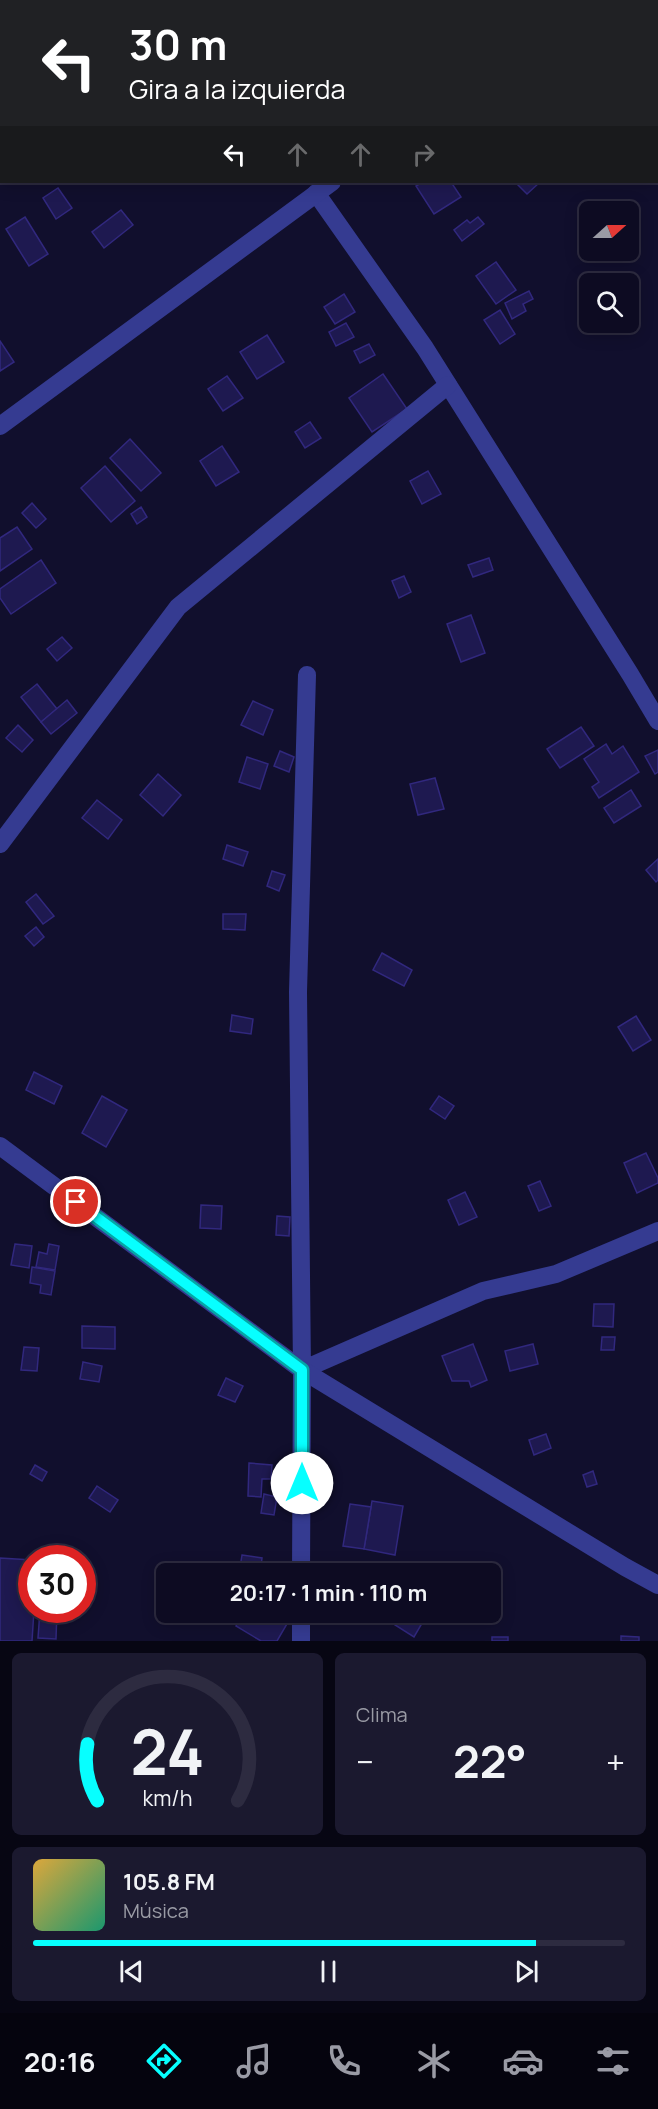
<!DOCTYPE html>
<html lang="es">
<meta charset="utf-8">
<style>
:root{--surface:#0d0b22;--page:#1b192f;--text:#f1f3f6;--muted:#9a9ba5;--line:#2d2b40;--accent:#07ffff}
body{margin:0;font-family:Manrope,sans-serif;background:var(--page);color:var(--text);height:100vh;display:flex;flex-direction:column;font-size:22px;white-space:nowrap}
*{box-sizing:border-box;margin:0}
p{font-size:20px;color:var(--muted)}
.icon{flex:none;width:33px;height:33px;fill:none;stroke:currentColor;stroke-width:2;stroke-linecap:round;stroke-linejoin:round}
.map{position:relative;height:1641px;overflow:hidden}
.panel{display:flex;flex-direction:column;gap:12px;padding:12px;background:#070613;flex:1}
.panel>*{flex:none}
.hud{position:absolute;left:0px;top:0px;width:658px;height:183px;box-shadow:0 3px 15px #0003,0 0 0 2px var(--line);background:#202124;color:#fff;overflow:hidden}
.needle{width:39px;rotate:69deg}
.tools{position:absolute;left:579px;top:201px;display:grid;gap:12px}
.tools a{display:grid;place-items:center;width:60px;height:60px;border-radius:9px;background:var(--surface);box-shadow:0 3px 15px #0003,0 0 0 2px var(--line);font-size:30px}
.speed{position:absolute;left:18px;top:1545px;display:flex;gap:12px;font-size:30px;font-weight:700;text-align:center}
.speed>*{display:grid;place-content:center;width:78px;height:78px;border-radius:50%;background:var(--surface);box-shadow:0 3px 15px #0003,0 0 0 2px var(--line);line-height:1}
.speed .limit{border:9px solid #d22;background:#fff;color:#111}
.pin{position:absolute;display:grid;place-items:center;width:51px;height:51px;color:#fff;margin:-26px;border:3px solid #fff;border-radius:50%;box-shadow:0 2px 6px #0007}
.me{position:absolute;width:66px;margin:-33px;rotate:0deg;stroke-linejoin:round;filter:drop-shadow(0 0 4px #0008)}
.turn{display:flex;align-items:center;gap:21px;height:126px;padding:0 30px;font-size:27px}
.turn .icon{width:78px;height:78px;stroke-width:2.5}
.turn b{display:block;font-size:42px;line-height:51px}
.lanes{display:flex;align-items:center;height:57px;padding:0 30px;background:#0003;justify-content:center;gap:30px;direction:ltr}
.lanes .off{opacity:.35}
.big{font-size:45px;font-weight:700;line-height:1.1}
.panel .tile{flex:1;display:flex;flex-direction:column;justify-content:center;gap:9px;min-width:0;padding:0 21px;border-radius:9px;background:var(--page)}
.panel .dial{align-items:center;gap:0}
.dial svg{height:156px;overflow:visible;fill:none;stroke:var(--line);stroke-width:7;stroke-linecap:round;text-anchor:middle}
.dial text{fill:var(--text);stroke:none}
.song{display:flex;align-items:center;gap:18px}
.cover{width:72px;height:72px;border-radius:9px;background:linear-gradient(135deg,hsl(40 70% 55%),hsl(160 70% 35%))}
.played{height:6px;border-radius:3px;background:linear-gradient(90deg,var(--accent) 85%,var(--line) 85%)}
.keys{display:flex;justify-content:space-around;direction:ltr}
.heat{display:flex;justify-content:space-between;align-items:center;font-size:33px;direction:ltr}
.panel .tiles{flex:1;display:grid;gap:12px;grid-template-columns:1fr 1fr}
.tile:last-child{grid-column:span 2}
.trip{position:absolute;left:156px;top:1563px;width:345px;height:60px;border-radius:9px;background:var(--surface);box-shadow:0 3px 15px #0003,0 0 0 2px var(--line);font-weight:700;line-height:60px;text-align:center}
.menu{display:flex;height:96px;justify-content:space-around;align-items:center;background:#05040e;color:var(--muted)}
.menu .icon{width:42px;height:42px}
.menu .on{color:var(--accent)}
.menu b{font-size:27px;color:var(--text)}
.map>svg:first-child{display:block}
</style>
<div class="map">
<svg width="658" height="1641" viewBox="0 0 658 1641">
<rect width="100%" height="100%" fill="#110f2d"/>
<g fill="#1e1950" stroke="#31287e" stroke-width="1.5">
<path d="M 423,182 L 451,182 L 461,197 L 434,214 L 416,186 Z"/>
<path d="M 515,182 L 537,182 L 539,183 L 527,194 Z"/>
<path d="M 58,188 L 72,208 L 56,219 L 43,198 Z"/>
<path d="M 121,210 L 133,225 L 104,248 L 92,232 Z"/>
<path d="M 25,217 L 48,254 L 29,266 L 6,229 Z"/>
<path d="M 478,217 L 484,224 L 462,241 L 454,230 L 467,220 L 470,223 Z"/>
<path d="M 496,262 L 516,290 L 496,304 L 476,276 Z"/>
<path d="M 529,291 L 533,299 L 523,304 L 526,311 L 512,319 L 505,303 Z"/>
<path d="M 344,294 L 355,312 L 335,324 L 324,307 Z"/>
<path d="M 500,310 L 515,334 L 500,344 L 484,320 Z"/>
<path d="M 346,323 L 354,337 L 336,346 L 329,332 Z"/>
<path d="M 267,335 L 284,362 L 257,379 L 240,352 Z"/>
<path d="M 0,341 L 14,362 L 0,371 Z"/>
<path d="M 369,344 L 375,355 L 360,363 L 354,351 Z"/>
<path d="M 383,374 L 407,409 L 372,432 L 349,398 Z"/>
<path d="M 227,376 L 243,398 L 223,411 L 208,389 Z"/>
<path d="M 310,422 L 321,438 L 305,448 L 295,432 Z"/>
<path d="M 130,439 L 161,473 L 141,491 L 110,458 Z"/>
<path d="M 222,446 L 239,472 L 216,486 L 200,461 Z"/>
<path d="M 105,466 L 135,501 L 111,522 L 81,488 Z"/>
<path d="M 428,471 L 441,494 L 422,504 L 410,481 Z"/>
<path d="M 32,503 L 46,519 L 36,528 L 22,513 Z"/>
<path d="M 141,507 L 147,517 L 137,524 L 131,514 Z"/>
<path d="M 17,527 L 32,549 L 0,571 L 0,538 Z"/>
<path d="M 489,558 L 493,570 L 473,577 L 468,565 Z"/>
<path d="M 41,560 L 56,583 L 11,614 L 0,598 L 0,589 Z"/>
<path d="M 404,576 L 411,592 L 399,598 L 392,581 Z"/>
<path d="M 471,615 L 485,653 L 461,662 L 447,624 Z"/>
<path d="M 62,637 L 72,648 L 57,661 L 47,649 Z"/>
<path d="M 37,684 L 57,709 L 41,722 L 21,697 Z"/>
<path d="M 67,700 L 77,713 L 51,734 L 41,722 Z"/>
<path d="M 253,701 L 273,710 L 263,735 L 241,725 Z"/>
<path d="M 18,725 L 33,740 L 22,752 L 6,738 Z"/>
<path d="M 581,727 L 594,746 L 560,768 L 547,749 Z"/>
<path d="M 606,744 L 612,754 L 623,746 L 639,772 L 599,798 L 592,787 L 599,782 L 584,759 Z"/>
<path d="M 658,750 L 658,772 L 655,774 L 645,756 Z"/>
<path d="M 280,751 L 294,757 L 289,772 L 274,766 Z"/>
<path d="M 247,757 L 268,764 L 260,789 L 239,782 Z"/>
<path d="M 158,774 L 181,795 L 163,816 L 140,795 Z"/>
<path d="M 435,778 L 444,809 L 418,815 L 410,784 Z"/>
<path d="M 631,790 L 641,806 L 614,823 L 604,808 Z"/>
<path d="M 97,800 L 122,820 L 108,839 L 82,818 Z"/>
<path d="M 227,845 L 248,852 L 243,866 L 223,859 Z"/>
<path d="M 658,859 L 658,880 L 656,882 L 646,870 Z"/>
<path d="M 272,871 L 285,875 L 279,891 L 267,886 Z"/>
<path d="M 36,894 L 54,916 L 43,924 L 26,902 Z"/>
<path d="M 223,914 L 246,914 L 245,930 L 223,929 Z"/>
<path d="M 36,927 L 44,937 L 34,946 L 25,936 Z"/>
<path d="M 382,953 L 412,970 L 404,986 L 373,970 Z"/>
<path d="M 232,1015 L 253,1019 L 251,1034 L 230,1031 Z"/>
<path d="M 636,1016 L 651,1040 L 633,1051 L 618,1027 Z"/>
<path d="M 34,1072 L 62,1086 L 54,1104 L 26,1090 Z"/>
<path d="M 102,1096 L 127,1110 L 106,1147 L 82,1133 Z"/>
<path d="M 439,1096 L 454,1106 L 445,1119 L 430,1109 Z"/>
<path d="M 646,1153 L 658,1178 L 658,1183 L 637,1193 L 624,1163 Z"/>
<path d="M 540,1181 L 551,1206 L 539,1211 L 528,1186 Z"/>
<path d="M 465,1192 L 477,1217 L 459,1225 L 448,1200 Z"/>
<path d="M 201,1205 L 222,1206 L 221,1229 L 200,1228 Z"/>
<path d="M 277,1216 L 290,1217 L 289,1236 L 276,1235 Z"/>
<path d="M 15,1244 L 32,1246 L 29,1268 L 11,1265 Z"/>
<path d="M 49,1244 L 59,1246 L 55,1270 L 36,1267 L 39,1252 L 47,1254 Z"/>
<path d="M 32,1267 L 55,1271 L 51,1295 L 40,1293 L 41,1285 L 30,1283 Z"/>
<path d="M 594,1304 L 614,1304 L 613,1327 L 593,1326 Z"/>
<path d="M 82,1326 L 115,1327 L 115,1349 L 82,1348 Z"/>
<path d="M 602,1337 L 615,1337 L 614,1350 L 601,1350 Z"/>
<path d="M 473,1344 L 487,1380 L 471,1387 L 469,1381 L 452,1381 L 442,1356 Z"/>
<path d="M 533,1344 L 538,1364 L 510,1371 L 505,1351 Z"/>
<path d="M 24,1347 L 39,1348 L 37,1371 L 21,1370 Z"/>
<path d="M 83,1362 L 102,1366 L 99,1382 L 80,1379 Z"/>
<path d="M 226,1378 L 243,1386 L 235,1402 L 218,1395 Z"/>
<path d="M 546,1434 L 551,1448 L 534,1455 L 529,1440 Z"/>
<path d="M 249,1463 L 272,1465 L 271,1479 L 262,1479 L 261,1497 L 248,1496 Z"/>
<path d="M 35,1465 L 47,1472 L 42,1481 L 30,1474 Z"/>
<path d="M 593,1471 L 597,1484 L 587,1487 L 583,1475 Z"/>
<path d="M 97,1486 L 118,1500 L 110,1512 L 89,1498 Z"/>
<path d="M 264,1494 L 277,1497 L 274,1515 L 261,1513 Z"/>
<path d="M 372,1501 L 403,1506 L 395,1555 L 364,1549 Z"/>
<path d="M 350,1504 L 371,1507 L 364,1549 L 343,1546 Z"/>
<path d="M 242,1555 L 262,1558 L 260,1574 L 239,1574 Z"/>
<path d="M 0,1558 L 32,1560 L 32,1610 L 34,1610 L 32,1641 L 0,1641 Z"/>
<path d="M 40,1610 L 57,1610 L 56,1639 L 38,1638 Z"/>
<path d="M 244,1612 L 284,1612 L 291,1617 L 277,1641 L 261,1641 L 236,1626 Z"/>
<path d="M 387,1612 L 401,1612 L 421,1625 L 414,1637 L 384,1618 Z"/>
<path d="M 621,1636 L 639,1637 L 639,1641 L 621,1641 Z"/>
<rect x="492" y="1637" width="16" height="4"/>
</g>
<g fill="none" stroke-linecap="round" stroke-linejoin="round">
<g stroke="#353b91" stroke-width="18">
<path d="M 578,2 L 580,0"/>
<path d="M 316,193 L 425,348 L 630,674 L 658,721"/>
<path d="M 0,426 L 332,182"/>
<path d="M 307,675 L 298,992 L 302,1370 L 483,1291 L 556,1274 L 658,1231"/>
<path d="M 0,844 L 178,607 L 448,385"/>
<path d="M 0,1146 L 302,1370 L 625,1567 L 658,1585"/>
<path d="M 301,1574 L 302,1370"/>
<path d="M 301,1641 L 301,1612"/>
</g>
</g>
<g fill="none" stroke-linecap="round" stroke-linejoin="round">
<defs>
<path id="route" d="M 76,1202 L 302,1370 L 302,1483"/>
</defs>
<use href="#route" stroke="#05a6a6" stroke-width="15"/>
<use href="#route" stroke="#07ffff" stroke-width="10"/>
</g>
</svg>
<div class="tools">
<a><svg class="needle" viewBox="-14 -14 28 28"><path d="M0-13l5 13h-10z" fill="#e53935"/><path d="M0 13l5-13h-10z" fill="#9a9ba5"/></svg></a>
<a><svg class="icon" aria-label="search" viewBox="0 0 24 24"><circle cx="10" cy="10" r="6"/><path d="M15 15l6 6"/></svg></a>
</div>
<div class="speed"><div class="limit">30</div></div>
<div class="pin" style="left:76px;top:1202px;background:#d93025"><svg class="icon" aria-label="arrive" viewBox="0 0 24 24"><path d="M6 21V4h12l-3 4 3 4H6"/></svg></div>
<svg class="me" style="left:302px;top:1483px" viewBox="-20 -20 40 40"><circle r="19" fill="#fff"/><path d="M0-13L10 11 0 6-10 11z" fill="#07ffff"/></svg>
<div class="trip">20:17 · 1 min · 110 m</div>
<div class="hud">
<div class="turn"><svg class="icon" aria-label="left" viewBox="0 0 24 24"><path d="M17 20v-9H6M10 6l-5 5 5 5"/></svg><div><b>30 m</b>Gira a la izquierda</div></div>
<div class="lanes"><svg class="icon" aria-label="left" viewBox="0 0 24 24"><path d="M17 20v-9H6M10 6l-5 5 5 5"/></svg><svg class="icon off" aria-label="ahead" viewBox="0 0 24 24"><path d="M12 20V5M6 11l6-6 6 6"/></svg><svg class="icon off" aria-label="ahead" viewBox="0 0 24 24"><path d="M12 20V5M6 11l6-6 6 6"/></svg><svg class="icon off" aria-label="right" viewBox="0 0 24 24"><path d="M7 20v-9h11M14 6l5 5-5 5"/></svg></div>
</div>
</div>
<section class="panel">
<div class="tiles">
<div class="tile dial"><svg viewBox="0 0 100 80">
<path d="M14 69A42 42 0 1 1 86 69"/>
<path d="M14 69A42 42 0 0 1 9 40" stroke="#07ffff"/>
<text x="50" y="56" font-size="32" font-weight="700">24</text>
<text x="50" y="72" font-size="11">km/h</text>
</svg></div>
<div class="tile"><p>Clima</p>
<div class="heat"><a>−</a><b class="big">22°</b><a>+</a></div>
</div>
<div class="tile">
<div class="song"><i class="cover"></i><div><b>105.8 FM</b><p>Música</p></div></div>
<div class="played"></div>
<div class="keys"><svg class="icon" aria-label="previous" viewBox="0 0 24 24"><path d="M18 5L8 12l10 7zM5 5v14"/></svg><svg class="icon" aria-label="pause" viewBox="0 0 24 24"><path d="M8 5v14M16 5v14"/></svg><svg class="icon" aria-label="next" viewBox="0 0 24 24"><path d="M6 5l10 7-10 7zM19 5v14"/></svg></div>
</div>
</div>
</section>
<nav class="menu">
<b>20:16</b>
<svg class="icon on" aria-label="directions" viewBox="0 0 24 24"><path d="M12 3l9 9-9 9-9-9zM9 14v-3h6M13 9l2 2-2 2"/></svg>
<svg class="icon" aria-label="music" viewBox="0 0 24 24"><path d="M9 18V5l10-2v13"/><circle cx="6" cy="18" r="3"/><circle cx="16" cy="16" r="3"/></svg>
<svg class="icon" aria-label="phone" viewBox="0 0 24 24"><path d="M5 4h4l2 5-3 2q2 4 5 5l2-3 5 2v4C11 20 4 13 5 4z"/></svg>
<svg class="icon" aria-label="climate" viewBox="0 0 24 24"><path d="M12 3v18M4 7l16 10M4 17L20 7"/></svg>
<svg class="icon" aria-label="car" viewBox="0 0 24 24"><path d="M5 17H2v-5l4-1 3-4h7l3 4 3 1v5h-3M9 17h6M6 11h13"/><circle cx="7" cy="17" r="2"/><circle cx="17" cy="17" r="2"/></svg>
<svg class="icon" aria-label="filters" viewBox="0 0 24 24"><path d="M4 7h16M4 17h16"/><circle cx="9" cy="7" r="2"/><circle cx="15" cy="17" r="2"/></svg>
</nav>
